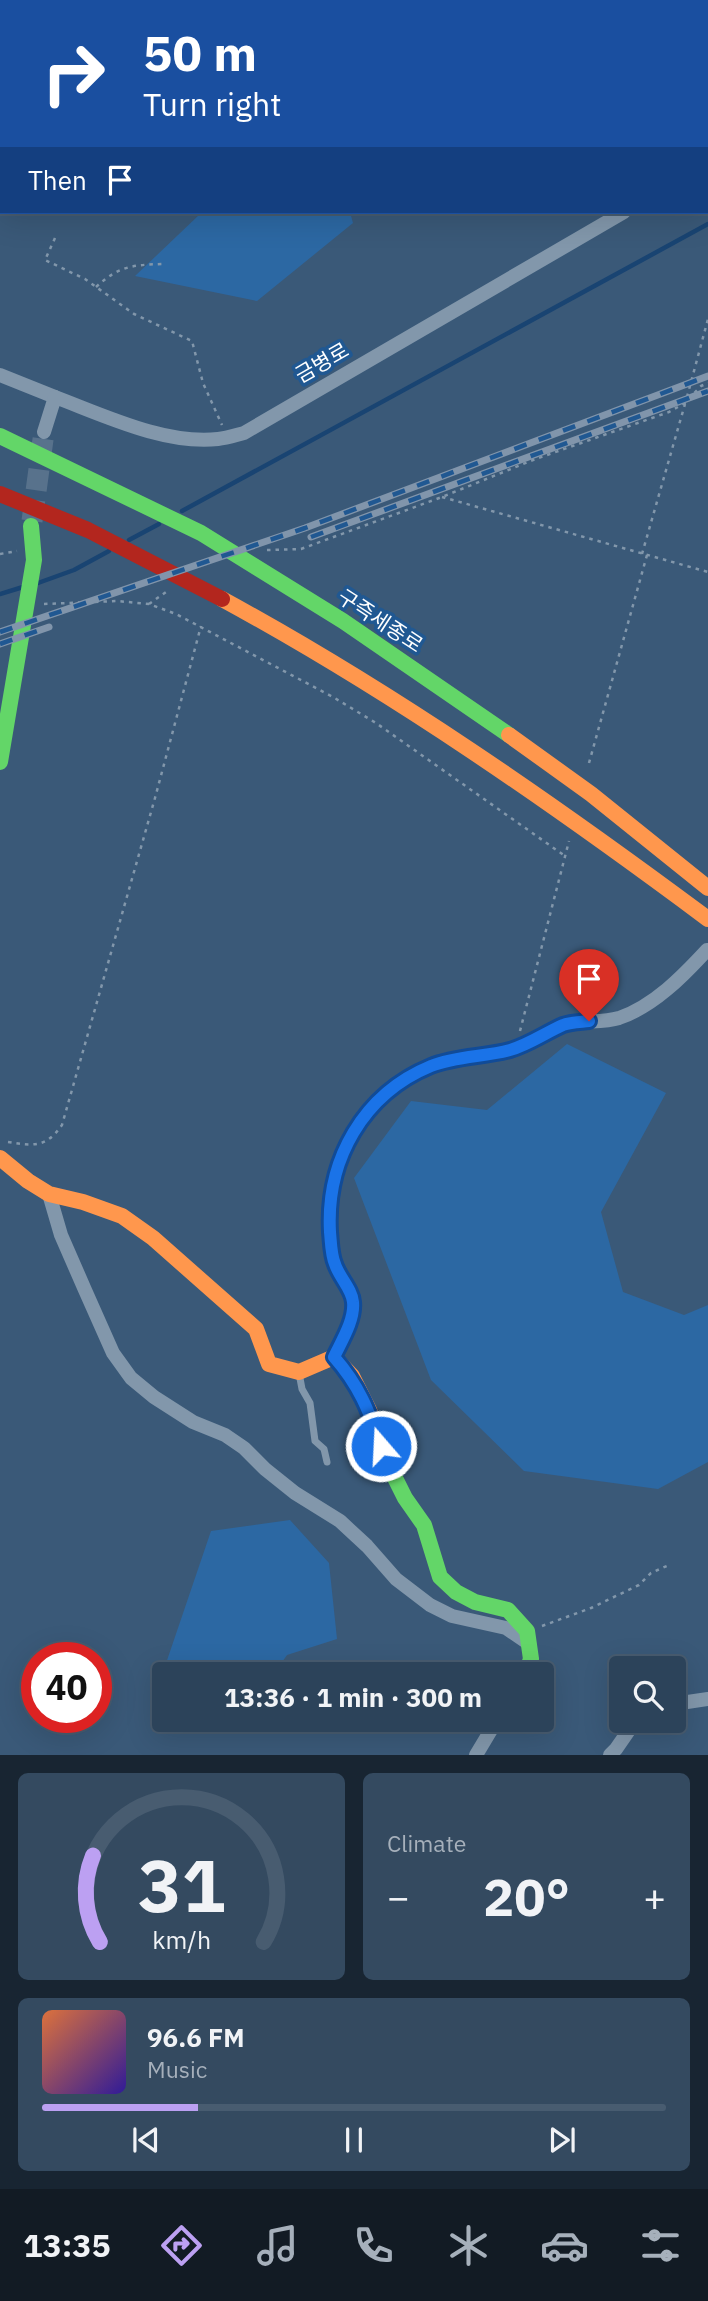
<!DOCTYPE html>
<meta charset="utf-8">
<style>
:root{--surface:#2c435a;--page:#344a60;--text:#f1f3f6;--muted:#a6b0bb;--line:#485c70;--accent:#bca0f2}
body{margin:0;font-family:"IBM Plex Sans","Noto Sans KR",sans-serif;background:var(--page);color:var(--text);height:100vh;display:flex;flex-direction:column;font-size:26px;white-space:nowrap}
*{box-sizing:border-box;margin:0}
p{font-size:23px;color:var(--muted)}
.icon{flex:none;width:38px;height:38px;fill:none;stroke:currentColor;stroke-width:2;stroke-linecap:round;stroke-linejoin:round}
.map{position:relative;height:1755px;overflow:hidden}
.panel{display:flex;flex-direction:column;gap:18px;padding:18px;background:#182532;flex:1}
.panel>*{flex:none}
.top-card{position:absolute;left:0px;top:0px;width:709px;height:214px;box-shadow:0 7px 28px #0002,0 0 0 2px var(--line);background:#1a4fa0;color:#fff;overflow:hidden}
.buttons{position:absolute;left:609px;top:1656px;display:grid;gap:14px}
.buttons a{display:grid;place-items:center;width:77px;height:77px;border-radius:7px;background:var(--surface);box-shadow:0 7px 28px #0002,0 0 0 2px var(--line);font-size:35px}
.speed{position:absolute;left:21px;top:1642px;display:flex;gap:14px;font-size:35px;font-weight:700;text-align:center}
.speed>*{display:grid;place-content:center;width:91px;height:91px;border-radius:50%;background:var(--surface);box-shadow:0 7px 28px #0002,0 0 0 2px var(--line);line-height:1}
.speed .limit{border:10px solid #d22;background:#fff;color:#111}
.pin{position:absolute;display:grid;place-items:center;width:60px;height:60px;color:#fff;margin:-72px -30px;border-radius:50% 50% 50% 0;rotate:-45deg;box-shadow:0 0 7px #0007}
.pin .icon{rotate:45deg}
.me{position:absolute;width:77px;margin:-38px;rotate:341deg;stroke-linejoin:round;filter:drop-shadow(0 0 5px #0008)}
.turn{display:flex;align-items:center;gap:24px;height:147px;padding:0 28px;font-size:32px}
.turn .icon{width:91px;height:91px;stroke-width:2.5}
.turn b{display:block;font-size:49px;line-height:60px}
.then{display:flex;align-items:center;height:66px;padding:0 28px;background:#0003;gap:14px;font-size:26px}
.big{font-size:52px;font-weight:800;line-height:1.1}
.panel .widget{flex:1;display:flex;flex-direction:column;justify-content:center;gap:10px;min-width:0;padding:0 24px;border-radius:10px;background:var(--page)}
.panel .dial{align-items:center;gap:0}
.dial svg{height:182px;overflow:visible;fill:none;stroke:var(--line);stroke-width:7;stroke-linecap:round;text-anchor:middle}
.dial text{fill:var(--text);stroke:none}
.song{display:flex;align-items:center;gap:21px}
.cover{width:84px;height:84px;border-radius:10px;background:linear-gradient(135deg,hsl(20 70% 55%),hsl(250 70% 35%))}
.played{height:7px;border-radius:4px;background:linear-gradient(90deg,var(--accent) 25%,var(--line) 25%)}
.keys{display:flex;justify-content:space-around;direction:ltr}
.heat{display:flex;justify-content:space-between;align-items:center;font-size:38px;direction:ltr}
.panel .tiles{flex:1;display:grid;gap:18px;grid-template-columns:1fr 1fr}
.widget:last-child{grid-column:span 2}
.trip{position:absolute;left:152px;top:1662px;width:402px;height:70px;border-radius:7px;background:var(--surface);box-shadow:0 7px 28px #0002,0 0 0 2px var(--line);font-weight:800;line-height:70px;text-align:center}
.menu{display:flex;height:112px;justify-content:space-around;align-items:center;background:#121b24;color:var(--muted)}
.menu .icon{width:49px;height:49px}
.menu .on{color:var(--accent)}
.menu b{font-size:32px;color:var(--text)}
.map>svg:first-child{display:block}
</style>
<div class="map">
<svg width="708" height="1755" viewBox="0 0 708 1755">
<rect width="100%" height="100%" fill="#3a5978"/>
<g fill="#2c68a3">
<path d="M 0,0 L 197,0 L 198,2 L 2,2 L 1,174 Z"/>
<path d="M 199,212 L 350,212 L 353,223 L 257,301 L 135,276 L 199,215 Z"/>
<path d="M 567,1044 L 666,1093 L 601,1212 L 623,1292 L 684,1315 L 708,1305 L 708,1462 L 658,1489 L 524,1471 L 431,1380 L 354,1178 L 411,1101 L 487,1110 Z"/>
<path d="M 290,1520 L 329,1563 L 337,1639 L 287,1655 L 273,1675 L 164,1675 L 164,1679 L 161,1678 L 211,1531 Z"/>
</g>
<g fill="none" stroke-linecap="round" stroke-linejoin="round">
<g stroke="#194472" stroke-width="4.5">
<path d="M 182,511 L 708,224"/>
<path d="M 129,540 L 159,524"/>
<path d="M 38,583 L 74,570 L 109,551"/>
<path d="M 0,594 L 23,587"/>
</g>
<path stroke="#58728c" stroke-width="21" stroke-dasharray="21 10" stroke-linecap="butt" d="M 32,521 L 44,432"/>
<g stroke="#8297ab" stroke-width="2.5" stroke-dasharray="3.5 5" stroke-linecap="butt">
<path d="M 707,210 L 708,213"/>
<path d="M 55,238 L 45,260 L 85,279 L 134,314 L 192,341 L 203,383 L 222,425"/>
<path d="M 96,287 C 119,266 132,265 162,264"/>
<path d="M 687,397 L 708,319"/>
<path d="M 442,497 L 708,572"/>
<path d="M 267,550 L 301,549 L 442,497 L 533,460 L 669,412 L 685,403 L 701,386 L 708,383"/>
<path d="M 0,554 L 17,551"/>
<path d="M 642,554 L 685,404"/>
<path d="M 44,604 L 117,601 L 149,604 L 176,614 L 333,697 L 376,723 L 565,856"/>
<path d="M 149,604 L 166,592"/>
<path d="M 589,763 L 647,555"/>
<path d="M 520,1031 L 569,841"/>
<path d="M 8,1142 C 33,1146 46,1148 62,1125 L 155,798 L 201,626"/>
<path d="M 542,1626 L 591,1608 L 639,1585 L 651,1573 L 669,1565"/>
<path d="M 349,1731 L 364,1731 L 384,1720"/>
</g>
<path stroke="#8297ab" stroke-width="7" d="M 299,1373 L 302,1389 L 310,1403 L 315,1441 L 324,1449 L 327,1462"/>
<g stroke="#8297ab" stroke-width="14">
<path d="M 0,375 L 55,397"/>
<path d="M 44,432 L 55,397 C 103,415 165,445 218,439 C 227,438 236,435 244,433 L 624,212"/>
<path d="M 49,1194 L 61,1235 L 85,1290 L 113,1353 L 131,1378 L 154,1397 L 193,1422 L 225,1435 L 244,1448 L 265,1469 L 295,1493 L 340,1521 L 367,1546 L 396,1579 L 430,1605 L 452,1616 L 506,1628 L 528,1643"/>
<path d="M 334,1357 C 341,1342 355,1321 353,1303 C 352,1289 340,1277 335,1264 C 322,1230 334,1167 351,1135 C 371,1097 414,1067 456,1060 C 476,1056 494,1055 513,1049 C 532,1043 548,1029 566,1024 C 583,1020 603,1023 619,1018 C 654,1006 683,976 707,950"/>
<path d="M 674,1704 L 708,1699"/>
<path d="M 476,1755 L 497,1720"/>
<path d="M 610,1755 L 616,1749 L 636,1720"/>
</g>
<g stroke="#63d668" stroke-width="16">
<path d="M 513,2 L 514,0"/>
<path d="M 707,145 L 708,145"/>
<path d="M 0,436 L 201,533 L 343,621 L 509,735"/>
<path d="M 0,762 L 34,560 L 31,526"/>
<path d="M 391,1470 L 405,1498 L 424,1525 L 440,1577 L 456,1592 L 475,1602 L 508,1610 L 527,1631 L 531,1659 L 525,1675"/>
</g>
<g stroke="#ff974d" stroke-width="16">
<path d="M 430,0 L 431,2"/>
<path d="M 222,599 C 393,692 552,803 708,919"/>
<path d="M 509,735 L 591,794 L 708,888"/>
<path d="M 0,1158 L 28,1181 L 49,1194 L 83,1202 L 122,1216 L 153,1238 L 256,1329 L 269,1364 L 299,1372 L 334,1357 L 352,1376 L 369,1410 L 391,1470"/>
</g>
<g stroke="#b3261e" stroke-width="16">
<path d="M 449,0 L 450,2"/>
<path d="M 498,0 L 498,2"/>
<path d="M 0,494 L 88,530 L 222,599"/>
</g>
<defs>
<g id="rail">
<path d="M 311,537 L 708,391"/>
<path d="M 0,632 L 305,528 L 708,376"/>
<path d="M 0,644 L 49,627"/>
</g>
</defs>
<use href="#rail" stroke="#8195ab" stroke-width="7"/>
<use href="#rail" stroke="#205892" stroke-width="4.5" stroke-dasharray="13" stroke-linecap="butt"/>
</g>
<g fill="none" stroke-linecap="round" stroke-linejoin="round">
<defs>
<path id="route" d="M 381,1446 C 369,1411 359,1385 334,1357 C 341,1342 355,1320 353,1302 C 352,1289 339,1277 335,1264 C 331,1255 331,1242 330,1232 C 326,1160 363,1094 431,1066 C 456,1056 484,1057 510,1050 C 528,1045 545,1033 563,1025 C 571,1022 581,1022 589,1021"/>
</defs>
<use href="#route" stroke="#114b97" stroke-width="18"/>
<use href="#route" stroke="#1a73e8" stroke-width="12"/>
</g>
<g text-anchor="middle" stroke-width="7" stroke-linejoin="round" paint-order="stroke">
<g font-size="21" fill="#fff" stroke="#205892">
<text transform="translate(322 363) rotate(-30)" y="7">금병로</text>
<text transform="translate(380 621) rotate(33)" y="7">구즉세종로</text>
</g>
</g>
</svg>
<div class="buttons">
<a><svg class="icon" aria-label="search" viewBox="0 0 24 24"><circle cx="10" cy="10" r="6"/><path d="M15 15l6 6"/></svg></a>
</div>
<div class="speed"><div class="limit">40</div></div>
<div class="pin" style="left:589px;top:1021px;background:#d93025"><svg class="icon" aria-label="arrive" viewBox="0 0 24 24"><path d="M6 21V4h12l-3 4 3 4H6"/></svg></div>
<svg class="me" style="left:381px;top:1446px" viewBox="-20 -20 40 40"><circle r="17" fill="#1a73e8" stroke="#fff" stroke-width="3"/><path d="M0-11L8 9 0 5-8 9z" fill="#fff"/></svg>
<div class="trip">13:36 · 1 min · 300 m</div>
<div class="top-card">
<div class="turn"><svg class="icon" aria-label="right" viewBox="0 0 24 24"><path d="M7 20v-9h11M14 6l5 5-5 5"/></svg><div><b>50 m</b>Turn right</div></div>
<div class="then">Then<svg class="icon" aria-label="arrive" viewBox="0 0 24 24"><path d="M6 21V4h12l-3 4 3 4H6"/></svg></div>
</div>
</div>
<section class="panel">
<div class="tiles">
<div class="widget dial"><svg viewBox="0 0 100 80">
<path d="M14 69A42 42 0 1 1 86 69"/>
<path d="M14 69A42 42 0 0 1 11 31" stroke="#bca0f2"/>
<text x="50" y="56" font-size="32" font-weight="700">31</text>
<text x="50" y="72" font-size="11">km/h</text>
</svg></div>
<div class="widget"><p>Climate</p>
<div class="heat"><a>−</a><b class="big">20°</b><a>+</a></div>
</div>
<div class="widget">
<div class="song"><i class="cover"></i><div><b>96.6 FM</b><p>Music</p></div></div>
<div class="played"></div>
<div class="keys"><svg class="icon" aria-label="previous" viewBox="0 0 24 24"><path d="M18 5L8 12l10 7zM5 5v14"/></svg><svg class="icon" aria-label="pause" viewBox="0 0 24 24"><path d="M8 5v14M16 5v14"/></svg><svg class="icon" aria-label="next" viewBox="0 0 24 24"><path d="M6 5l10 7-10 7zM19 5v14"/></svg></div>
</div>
</div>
</section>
<nav class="menu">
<b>13:35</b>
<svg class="icon on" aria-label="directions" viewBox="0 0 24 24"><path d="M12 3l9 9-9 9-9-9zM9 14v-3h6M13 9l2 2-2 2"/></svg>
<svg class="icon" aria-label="music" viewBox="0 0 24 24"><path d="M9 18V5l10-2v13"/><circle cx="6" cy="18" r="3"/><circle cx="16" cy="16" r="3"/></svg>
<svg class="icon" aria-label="phone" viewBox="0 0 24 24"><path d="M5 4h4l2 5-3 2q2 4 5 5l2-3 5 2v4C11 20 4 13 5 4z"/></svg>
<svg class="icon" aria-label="climate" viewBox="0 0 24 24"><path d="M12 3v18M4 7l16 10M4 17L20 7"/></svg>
<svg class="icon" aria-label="car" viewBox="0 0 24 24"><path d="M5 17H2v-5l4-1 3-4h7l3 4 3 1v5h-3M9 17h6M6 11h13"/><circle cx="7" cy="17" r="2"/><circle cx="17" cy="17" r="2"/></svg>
<svg class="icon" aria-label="filters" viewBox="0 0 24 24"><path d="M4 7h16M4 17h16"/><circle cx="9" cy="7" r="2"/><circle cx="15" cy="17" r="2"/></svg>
</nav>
